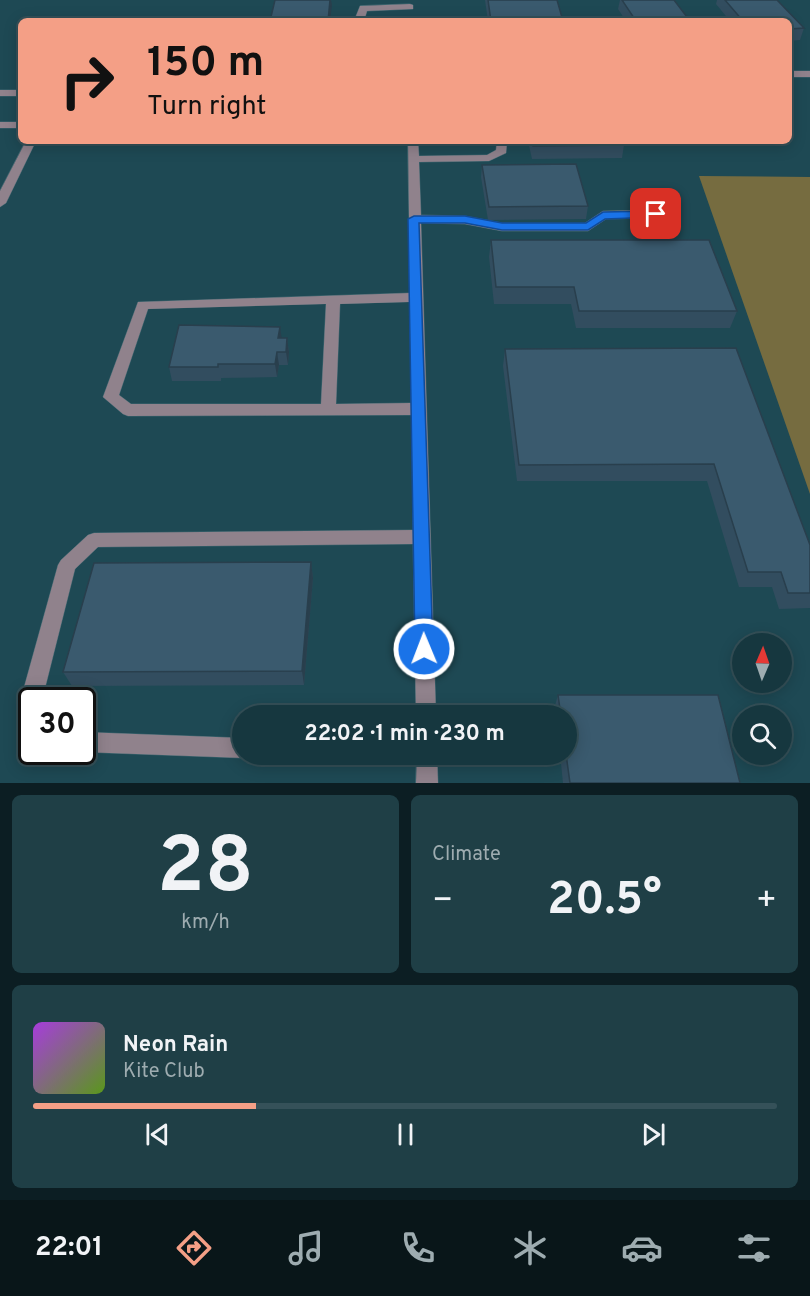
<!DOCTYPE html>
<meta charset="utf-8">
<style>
:root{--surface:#16373f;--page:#1f3f46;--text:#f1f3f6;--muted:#9eacb0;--line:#355159;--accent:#f49f86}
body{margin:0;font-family:Overpass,sans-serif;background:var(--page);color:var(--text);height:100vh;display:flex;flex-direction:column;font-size:22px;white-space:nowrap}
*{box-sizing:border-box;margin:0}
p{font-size:20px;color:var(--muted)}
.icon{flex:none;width:33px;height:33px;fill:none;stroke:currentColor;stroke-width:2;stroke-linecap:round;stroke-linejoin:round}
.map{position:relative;height:783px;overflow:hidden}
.sheet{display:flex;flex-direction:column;gap:12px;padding:12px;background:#0c1e23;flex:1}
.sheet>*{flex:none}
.top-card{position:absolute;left:18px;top:18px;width:774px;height:126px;border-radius:9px;box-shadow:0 3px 15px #0003,0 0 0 2px var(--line);background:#f49f86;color:#111;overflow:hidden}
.needle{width:39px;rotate:2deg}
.tools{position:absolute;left:732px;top:633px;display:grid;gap:12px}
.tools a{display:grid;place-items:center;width:60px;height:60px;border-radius:50%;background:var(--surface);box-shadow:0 3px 15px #0003,0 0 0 2px var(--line);font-size:30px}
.speed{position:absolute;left:18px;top:687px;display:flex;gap:12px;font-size:30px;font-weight:700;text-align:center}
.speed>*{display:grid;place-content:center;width:78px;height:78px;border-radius:50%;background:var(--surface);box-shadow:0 3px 15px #0003,0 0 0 2px var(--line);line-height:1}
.speed .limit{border:3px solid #111;border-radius:9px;background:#fff;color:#111}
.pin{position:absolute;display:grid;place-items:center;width:51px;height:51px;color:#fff;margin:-26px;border-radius:12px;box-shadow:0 3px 9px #0006}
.me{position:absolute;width:66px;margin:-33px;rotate:359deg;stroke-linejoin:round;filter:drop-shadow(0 0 4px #0008)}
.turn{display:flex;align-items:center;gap:21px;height:126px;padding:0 30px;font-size:27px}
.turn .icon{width:78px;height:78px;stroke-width:2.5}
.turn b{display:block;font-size:42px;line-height:51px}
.big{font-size:45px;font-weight:700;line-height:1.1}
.sheet .tile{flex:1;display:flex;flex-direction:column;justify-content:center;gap:9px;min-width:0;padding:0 21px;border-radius:9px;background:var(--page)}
.sheet .dial{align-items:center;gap:0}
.dial b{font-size:78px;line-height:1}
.song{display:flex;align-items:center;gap:18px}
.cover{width:72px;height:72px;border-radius:9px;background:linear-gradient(135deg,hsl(280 70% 55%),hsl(90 70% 35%))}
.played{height:6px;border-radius:3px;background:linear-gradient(90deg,var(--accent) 30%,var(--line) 30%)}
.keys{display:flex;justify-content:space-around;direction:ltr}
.heat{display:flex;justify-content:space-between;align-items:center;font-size:33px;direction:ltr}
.sheet .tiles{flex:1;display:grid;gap:12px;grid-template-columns:1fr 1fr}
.tile:last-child{grid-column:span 2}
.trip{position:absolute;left:232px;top:705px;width:345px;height:60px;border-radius:30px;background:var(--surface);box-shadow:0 3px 15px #0003,0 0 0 2px var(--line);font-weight:700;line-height:60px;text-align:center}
.tab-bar{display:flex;height:96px;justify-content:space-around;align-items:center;background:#091619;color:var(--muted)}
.tab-bar .icon{width:42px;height:42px}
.tab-bar .active{color:var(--accent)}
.tab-bar b{font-size:27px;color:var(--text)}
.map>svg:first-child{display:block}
</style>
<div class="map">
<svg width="810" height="783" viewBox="0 0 810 783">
<rect width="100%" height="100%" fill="#1e4954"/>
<path fill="#766c40" d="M 699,176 L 810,177 L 810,494 Z"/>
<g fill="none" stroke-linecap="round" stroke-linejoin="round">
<defs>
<g id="minor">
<path d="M 410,4 L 413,5 L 413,9 L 367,11 L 364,21 L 354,21 L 360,6 Z"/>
<rect x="789" y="71" width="21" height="6"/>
<rect x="0" y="90" width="21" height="6"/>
<rect x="0" y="122" width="21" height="6"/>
<path d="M 26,141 L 36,141 L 6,203 L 0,207 L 0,191 Z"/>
<path d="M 408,141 L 418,141 L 419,156 L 487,155 L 496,150 L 497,141 L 507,141 L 506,153 L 489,161 L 419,162 L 421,215 L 465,216 L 502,223 L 585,223 L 603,211 L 656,210 L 662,214 L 656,218 L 606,219 L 588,231 L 502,231 L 465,224 L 421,223 L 436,716 L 416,716 L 413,544 L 98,547 L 75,569 L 42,700 L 32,700 L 32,750 L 23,746 C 17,732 23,720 24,706 C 24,701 22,697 23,691 L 58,565 L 61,560 L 88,535 L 94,533 L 413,530 L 412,415 L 128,416 L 123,414 L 103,397 L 138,302 L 410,293 ZM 410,302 L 411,403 L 336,404 L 340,304 ZM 326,304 L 321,404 L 131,404 L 119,395 L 148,309 Z"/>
<path d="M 82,732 L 243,738 L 243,754 L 251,754 L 243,758 L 82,752 L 80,752 L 82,752 Z"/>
<path d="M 417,754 L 437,754 L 438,783 L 416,783 Z"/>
</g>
</defs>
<use href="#minor" stroke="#406771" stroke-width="1"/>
<use href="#minor" fill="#90828c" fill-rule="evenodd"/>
</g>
<g fill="#324d5f">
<path d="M 485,0 L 557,0 L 563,21 L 488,21 Z"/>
<path d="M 620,0 L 674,0 L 690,21 L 626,21 L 618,9 Z"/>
<path d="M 717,0 L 777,0 L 804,28 L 800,40 L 789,41 L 789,21 L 730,21 L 716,4 Z"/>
<path d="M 528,141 L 623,141 L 624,145 L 622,158 L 532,159 Z"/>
<path d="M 482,165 L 588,206 L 586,219 L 488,220 L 481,177 Z"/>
<path d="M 491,240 L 737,311 L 730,328 L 576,328 L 571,304 L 494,304 L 489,257 Z"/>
<path d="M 281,338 L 287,338 L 289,352 L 288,365 L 279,365 L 277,377 L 221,378 L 221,381 L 172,381 L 169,367 Z"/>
<path d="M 736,348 L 810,545 L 810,608 L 779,609 L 772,587 L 739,587 L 707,481 L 517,481 L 503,366 L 505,349 Z"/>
<path d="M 311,562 L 313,578 L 304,685 L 72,686 L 63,672 Z"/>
<path d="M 558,695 L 740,783 L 563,783 L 560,754 L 567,754 L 567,716 L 555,716 L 554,709 Z"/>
</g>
<g fill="#293f4d">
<path d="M 330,0 L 331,0 L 332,5 L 330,21 L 328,21 Z"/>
<path d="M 280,327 L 282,340 L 278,338 Z"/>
<path d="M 287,338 L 289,352 L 288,365 L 286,352 Z"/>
<path d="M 277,352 L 279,365 L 277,377 L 275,364 Z"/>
<path d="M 311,562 L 313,578 L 304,685 L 302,671 Z"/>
</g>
<g fill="#3a5a6e" stroke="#293f4d" stroke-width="1.5">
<path d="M 275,0 L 330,0 L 328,21 L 270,21 Z"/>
<path d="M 488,0 L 557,0 L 563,21 L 491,21 Z"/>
<path d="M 622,0 L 674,0 L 690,21 L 636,21 Z"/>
<path d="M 725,0 L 777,0 L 804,28 L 789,29 L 789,21 L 743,21 Z"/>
<path d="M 532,141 L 623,141 L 624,145 L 533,146 Z"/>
<path d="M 576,164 L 588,206 L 489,207 L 482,165 Z"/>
<path d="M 491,240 L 709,240 L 737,311 L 579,311 L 574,287 L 496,287 Z"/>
<path d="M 179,325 L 280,327 L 278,338 L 287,338 L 286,352 L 277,352 L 275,364 L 218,364 L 218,367 L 169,367 Z"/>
<path d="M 736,348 L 810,545 L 810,593 L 788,593 L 781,572 L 748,572 L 714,464 L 519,465 L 505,349 Z"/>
<path d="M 311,562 L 302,671 L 63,672 L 94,563 Z"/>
<path d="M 558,695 L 718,695 L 740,783 L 570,783 L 566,754 L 567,754 L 567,716 L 561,716 Z"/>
</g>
<path fill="#1a73e8" stroke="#114b97" stroke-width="1.5" d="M 656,211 L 661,214 L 660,217 L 605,219 L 588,230 L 502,230 L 465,223 L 419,223 L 433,649 L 430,654 L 424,657 L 418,654 L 415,649 L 408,219 L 414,216 L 465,216 L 502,223 L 586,223 L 603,212 Z"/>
</svg>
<div class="tools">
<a><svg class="needle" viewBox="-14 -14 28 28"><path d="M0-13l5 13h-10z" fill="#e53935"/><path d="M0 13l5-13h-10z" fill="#9eacb0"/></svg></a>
<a><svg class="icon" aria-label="search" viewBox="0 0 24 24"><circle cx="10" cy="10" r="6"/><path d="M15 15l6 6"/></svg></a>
</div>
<div class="speed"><div class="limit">30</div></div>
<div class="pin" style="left:656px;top:214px;background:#d93025"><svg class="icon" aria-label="arrive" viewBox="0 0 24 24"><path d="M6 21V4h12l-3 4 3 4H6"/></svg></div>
<svg class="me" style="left:424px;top:649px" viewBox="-20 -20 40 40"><circle r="17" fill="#1a73e8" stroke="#fff" stroke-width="3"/><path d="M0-11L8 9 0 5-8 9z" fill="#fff"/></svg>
<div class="trip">22:02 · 1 min · 230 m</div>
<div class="top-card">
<div class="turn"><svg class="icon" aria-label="right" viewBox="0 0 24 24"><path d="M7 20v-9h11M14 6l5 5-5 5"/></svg><div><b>150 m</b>Turn right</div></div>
</div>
</div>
<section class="sheet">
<div class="tiles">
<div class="tile dial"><b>28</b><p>km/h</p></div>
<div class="tile"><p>Climate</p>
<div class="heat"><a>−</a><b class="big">20.5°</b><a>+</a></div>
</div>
<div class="tile">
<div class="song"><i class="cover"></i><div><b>Neon Rain</b><p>Kite Club</p></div></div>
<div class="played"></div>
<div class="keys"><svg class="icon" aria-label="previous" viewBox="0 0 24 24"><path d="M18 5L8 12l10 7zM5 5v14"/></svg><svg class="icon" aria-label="pause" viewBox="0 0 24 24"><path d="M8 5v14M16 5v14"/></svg><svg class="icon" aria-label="next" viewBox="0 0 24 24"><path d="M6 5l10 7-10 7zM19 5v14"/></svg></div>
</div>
</div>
</section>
<nav class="tab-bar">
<b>22:01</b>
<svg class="icon active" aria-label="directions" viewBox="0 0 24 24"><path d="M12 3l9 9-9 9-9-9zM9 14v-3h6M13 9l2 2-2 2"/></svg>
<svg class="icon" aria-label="music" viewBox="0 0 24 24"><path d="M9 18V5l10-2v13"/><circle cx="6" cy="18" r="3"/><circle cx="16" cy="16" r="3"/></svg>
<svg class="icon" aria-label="phone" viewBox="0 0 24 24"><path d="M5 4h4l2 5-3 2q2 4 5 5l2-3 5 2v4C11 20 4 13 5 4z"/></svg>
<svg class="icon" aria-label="climate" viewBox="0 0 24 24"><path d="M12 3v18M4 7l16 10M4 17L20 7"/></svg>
<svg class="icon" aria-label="car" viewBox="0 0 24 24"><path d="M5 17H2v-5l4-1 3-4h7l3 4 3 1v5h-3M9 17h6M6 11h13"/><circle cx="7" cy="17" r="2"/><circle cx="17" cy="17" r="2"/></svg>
<svg class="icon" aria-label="filters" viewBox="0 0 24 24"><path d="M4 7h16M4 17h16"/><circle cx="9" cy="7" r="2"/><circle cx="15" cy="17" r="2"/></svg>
</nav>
